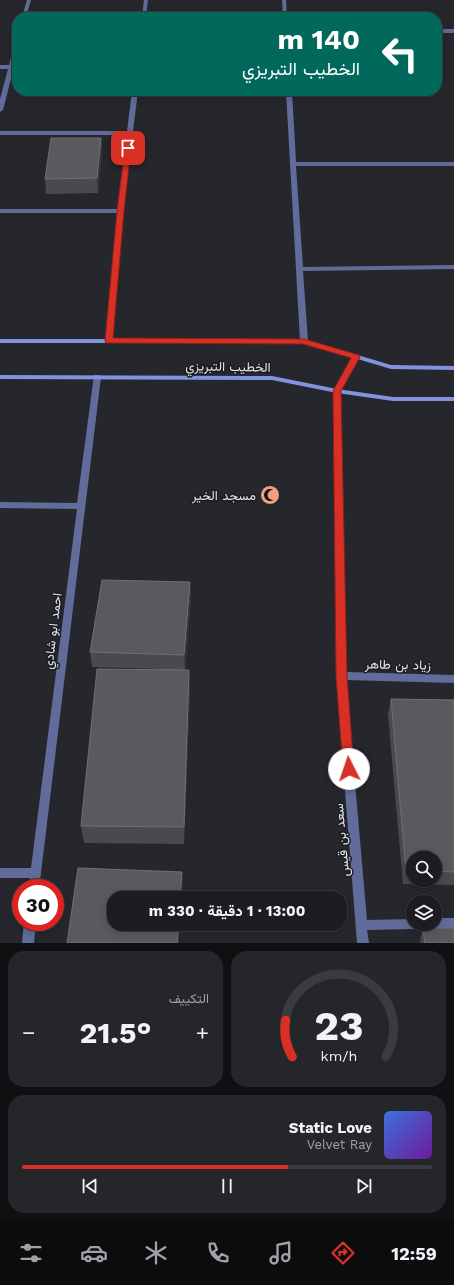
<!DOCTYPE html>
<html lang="ar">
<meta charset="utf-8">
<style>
:root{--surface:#1c1d21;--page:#25262a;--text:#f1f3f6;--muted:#a0a2a5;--line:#3a3b3f;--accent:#d93025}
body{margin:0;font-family:"Work Sans",Vazirmatn,sans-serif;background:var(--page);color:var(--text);direction:rtl;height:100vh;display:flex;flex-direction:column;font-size:15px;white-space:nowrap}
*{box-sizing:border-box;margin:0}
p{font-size:13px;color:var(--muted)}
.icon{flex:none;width:22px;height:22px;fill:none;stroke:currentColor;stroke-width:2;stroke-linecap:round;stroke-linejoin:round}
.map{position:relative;height:943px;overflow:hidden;direction:ltr}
.details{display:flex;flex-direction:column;gap:8px;padding:8px;background:#0f1012;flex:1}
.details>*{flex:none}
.hud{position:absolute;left:12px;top:12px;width:430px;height:84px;border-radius:16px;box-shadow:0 2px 10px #0003,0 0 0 1px var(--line);direction:rtl;background:#00695c;color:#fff;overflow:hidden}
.buttons{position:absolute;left:406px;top:851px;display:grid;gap:8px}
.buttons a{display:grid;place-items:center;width:36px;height:36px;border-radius:50%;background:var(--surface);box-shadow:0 2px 10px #0003,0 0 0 1px var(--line);font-size:20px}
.speed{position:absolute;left:12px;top:879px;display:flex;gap:8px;font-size:20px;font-weight:700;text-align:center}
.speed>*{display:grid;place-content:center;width:52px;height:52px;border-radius:50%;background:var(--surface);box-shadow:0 2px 10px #0003,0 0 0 1px var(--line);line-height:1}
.speed .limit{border:6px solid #d22;background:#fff;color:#111}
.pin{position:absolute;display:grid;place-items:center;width:34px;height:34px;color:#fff;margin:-17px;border-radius:8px;box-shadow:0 2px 6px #0006}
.me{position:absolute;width:44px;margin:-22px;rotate:356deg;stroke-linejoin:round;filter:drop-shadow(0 0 3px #0008)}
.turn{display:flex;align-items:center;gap:14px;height:84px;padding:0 16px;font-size:18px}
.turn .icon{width:52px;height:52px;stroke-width:2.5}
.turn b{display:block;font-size:28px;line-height:34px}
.big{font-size:30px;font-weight:700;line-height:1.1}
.details .tile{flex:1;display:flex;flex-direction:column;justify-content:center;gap:6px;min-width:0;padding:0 14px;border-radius:16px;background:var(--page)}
.details .dial{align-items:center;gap:0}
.dial svg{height:104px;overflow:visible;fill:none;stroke:var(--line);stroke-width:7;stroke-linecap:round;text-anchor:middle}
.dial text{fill:var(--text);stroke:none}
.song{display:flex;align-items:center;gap:12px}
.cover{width:48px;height:48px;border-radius:6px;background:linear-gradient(135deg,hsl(220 70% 55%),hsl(280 70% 35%))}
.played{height:4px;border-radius:2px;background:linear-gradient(90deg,var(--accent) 65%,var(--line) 65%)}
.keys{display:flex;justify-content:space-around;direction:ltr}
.heat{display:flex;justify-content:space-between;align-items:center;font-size:22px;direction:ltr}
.details .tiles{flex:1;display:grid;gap:8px;grid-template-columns:1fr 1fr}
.tile:last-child{grid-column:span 2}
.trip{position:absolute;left:107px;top:891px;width:240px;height:40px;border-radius:16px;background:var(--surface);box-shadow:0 2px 10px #0003,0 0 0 1px var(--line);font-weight:700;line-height:40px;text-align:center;direction:rtl}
.tabs{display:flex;height:64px;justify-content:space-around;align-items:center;background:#0b0c0d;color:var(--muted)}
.tabs .icon{width:28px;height:28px}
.tabs .current{color:var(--accent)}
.tabs b{font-size:18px;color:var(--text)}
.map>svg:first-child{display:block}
</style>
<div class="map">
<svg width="454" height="943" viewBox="0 0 454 943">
<rect width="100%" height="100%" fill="#26272c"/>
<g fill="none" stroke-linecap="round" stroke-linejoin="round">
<g fill="#616c9b" fill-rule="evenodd">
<path d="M 27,0 L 31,0 L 26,17 L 22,17 Z"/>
<path d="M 144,0 L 148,0 L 146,17 L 142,17 Z"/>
<path d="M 282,0 L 286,0 L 287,17 L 283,17 Z"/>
<rect x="437" y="29" width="17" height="4"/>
<path d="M 17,43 L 17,55 L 3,110 L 0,112 L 0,99 L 8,69 L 0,69 L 0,65 L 9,65 L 14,45 Z"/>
<path d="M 132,91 L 138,91 L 123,211 L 113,341 L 109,343 L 105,341 L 117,213 L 0,213 L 0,209 L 117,209 L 127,135 L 0,135 L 0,131 L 127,131 Z"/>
<path d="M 286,91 L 292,91 L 296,162 L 454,162 L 454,166 L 296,166 L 303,267 L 454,265 L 454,269 L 303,271 L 308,341 L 304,343 L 300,341 Z"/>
<path d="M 353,355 L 356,355 L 360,357 L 341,391 L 346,672 L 454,675 L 454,683 L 346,680 L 367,920 L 413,919 L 413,924 L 419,924 L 417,928 L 413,929 L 367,930 L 369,943 L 357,943 L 336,676 L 333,391 Z"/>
<path d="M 94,375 L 100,375 L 101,377 L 41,873 L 39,888 L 29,888 L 30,878 L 0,878 L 0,868 L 31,868 L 77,509 L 0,508 L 0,502 L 77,503 Z"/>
<path d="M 435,918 L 454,918 L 454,928 L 435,928 L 431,927 L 430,924 L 435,924 Z"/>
<path d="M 24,922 L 36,922 L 34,943 L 22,943 Z"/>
</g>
<g fill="#8292de" fill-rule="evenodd">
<path d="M 0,339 L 304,339 L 391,365 L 454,366 L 454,370 L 391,369 L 304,343 L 0,343 Z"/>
<path d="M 0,375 L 272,376 L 337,389 L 393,397 L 454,397 L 454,401 L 393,401 L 337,393 L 272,380 L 0,379 Z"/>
</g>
</g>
<g fill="#484a4f" fill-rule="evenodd">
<path d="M 101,138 L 102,152 L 98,193 L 46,194 L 45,179 Z"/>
<path d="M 190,582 L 191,598 L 185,670 L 190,687 L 184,844 L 84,843 L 81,826 L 160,669 L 92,667 L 90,652 Z"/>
<path d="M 391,699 L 454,700 L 454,885 L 403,884 L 388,714 ZM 413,858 L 435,858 L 435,880 L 413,880 Z"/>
<path d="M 423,928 L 454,943 L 420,943 L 420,941 Z"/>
</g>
<g fill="#33353a">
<path d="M 101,138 L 102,152 L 98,193 L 97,178 Z"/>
<path d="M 190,582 L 191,598 L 185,670 L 184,655 Z"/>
<path d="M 189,670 L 190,687 L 184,844 L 184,827 Z"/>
<path d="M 182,872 L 183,885 L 182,898 L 180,898 Z"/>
<path d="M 179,924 L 180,924 L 179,943 L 177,943 Z"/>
</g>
<g fill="#595a60" stroke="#6e7075">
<path d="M 51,138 L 101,138 L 97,178 L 45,179 Z"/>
<path d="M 102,580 L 190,582 L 184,655 L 90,652 Z"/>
<path d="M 97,669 L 189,670 L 184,827 L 81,826 Z"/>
<path d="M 391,699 L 454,700 L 454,872 L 435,871 L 435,858 L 413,858 L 413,871 L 406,871 Z"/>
<path d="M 78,868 L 182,872 L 180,898 L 114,898 L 114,924 L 179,924 L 177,943 L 67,943 Z"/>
<path d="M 423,928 L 454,928 L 454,943 L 425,943 Z"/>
</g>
<path fill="#d93025" stroke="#8d1f18" d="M 128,146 L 131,148 L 124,211 L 113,338 L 304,339 L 359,355 L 360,357 L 341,391 L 347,676 L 354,769 L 353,773 L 349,774 L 345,773 L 343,769 L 336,676 L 333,391 L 351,358 L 303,344 L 106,343 L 105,341 L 117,211 L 125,148 Z"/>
<defs>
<symbol id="mosque-disc" viewBox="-11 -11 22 22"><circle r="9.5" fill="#f2a07f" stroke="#1c1d23"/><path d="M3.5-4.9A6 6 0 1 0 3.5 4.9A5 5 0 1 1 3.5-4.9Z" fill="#111"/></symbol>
</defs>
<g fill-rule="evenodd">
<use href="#mosque-disc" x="259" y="484" width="22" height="22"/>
</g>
<g text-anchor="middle" stroke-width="3" stroke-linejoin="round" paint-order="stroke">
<g font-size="13" fill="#e4e5e8" stroke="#1c1d23">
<text transform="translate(228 366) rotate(1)" y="5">الخطيب التبريزي</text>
<text transform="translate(52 631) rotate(-83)" y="5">احمد ابو شادي</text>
<text transform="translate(398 664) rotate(1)" y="5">زياد بن طاهر</text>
<text transform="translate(341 840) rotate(-95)" y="5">سعد بن قيس</text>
</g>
<g font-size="13" fill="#e4e5e8" stroke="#1c1d23" text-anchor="end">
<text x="256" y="500">مسجد الخير</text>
</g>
</g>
</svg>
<div class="buttons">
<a><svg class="icon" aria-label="search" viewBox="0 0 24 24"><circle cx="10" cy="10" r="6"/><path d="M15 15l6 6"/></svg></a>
<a><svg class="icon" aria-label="layers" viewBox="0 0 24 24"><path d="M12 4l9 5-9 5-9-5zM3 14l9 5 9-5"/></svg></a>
</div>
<div class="speed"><div class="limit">30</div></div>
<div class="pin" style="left:128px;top:148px;background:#d93025"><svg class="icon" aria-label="arrive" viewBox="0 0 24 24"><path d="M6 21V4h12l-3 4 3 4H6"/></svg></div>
<svg class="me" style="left:349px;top:769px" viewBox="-20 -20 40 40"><circle r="19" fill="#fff"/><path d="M0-13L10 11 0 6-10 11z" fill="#d93025"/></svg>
<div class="trip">13:00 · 1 دقيقة · 330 m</div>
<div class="hud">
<div class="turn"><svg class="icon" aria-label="left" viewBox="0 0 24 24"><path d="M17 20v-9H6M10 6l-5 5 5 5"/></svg><div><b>140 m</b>الخطيب التبريزي</div></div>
</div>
</div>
<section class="details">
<div class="tiles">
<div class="tile dial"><svg viewBox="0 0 100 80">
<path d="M14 69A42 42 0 1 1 86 69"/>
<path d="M14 69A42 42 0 0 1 9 41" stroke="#d93025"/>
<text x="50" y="56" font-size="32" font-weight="700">23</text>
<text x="50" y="72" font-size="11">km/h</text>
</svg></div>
<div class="tile"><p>التكييف</p>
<div class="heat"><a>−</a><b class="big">21.5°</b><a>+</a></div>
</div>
<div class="tile">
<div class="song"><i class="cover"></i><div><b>Static Love</b><p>Velvet Ray</p></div></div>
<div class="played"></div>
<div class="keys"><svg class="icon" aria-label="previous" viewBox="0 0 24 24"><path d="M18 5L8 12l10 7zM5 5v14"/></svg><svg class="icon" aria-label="pause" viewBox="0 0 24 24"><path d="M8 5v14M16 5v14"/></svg><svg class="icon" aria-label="next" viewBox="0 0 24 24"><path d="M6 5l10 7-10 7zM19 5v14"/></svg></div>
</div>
</div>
</section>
<nav class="tabs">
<b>12:59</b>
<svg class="icon current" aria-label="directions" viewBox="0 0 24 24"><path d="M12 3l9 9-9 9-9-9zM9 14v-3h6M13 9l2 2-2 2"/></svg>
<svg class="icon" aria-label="music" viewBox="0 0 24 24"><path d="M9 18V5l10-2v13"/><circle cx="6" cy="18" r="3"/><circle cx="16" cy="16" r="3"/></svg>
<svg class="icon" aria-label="phone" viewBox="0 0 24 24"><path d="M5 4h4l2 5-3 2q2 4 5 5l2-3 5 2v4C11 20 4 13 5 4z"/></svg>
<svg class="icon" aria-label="climate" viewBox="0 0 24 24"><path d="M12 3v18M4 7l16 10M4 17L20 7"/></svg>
<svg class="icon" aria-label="car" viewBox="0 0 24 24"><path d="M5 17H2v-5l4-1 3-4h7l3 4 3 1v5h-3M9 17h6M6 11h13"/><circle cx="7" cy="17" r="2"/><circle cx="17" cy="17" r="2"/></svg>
<svg class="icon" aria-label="filters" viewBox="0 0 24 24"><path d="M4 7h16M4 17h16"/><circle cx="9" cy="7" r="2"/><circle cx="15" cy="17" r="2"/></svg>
</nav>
